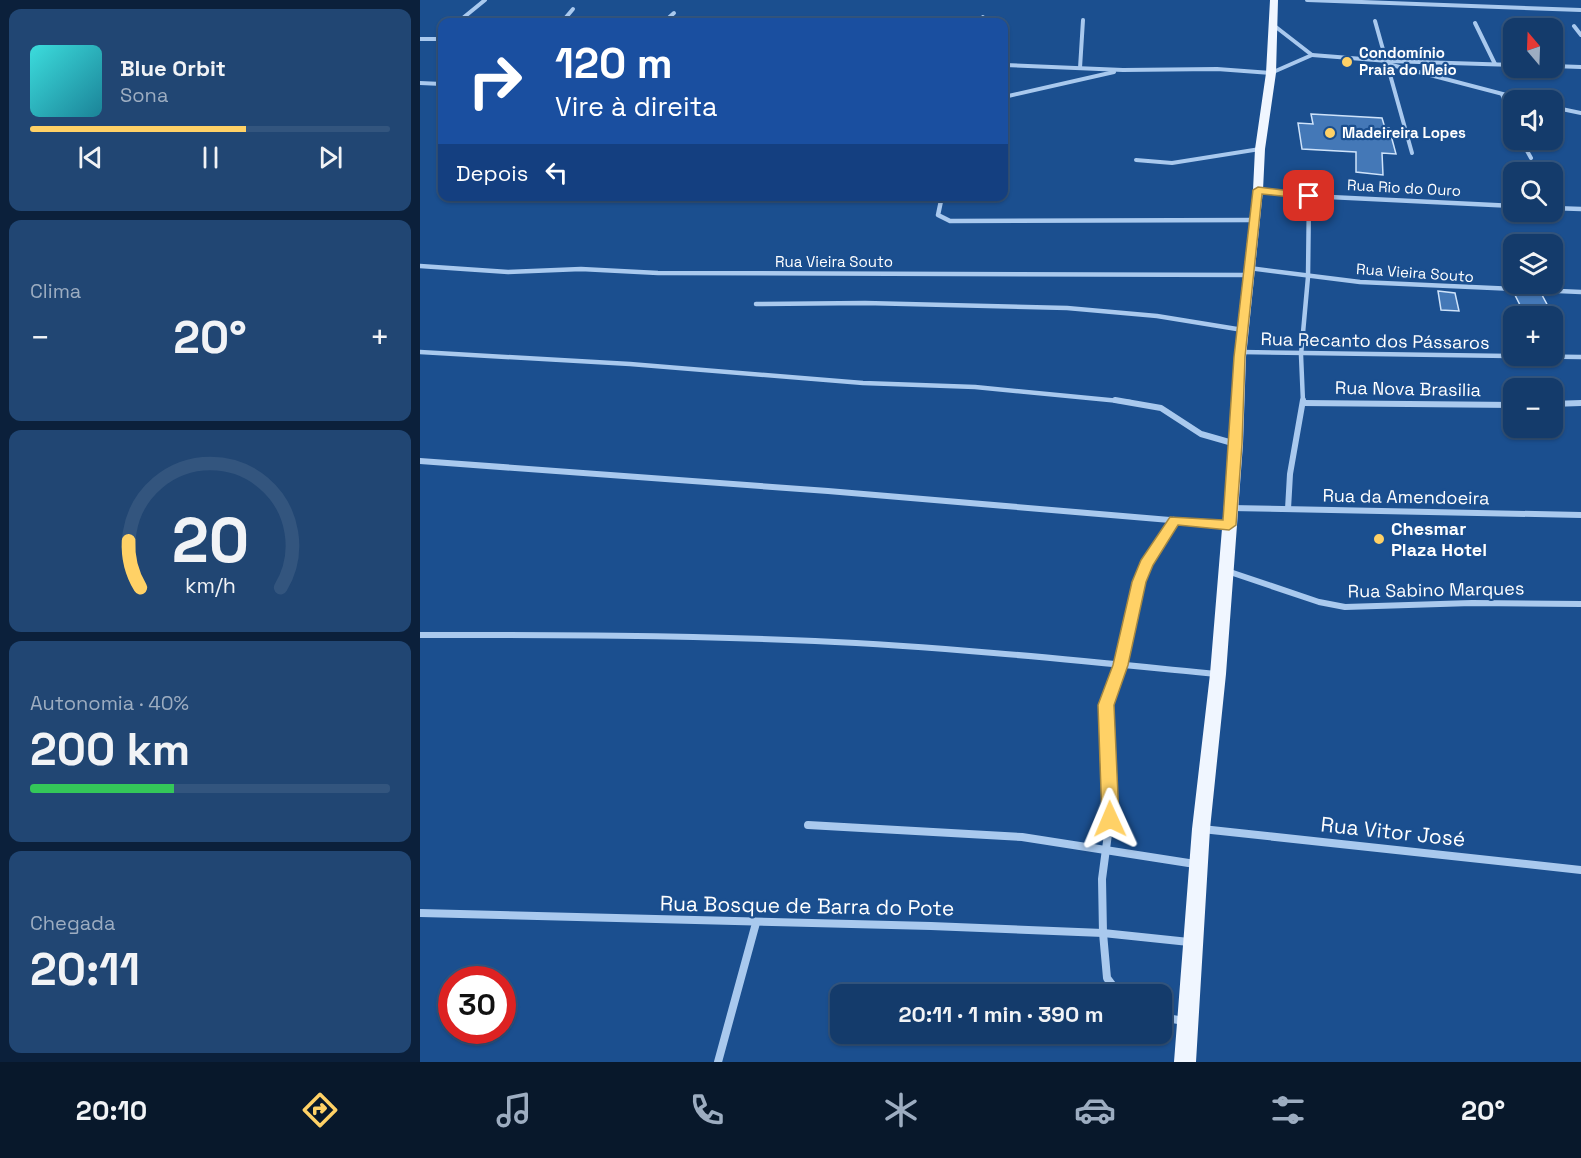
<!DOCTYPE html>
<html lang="pt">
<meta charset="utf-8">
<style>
:root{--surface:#143b6b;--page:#214673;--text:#f1f3f6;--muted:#9dadc1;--line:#33557e;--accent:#ffd166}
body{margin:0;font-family:"Space Grotesk",sans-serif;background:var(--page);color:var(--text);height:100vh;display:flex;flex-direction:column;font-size:22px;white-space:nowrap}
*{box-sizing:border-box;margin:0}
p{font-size:20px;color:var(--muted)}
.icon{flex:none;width:33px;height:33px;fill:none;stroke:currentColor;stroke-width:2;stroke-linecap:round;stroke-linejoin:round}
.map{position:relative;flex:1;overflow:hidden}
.details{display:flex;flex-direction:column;gap:9px;padding:9px;background:#0b203b;width:420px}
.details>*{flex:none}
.guide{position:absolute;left:18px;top:18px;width:570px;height:183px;border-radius:12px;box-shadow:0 2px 4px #0004,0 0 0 2px var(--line);background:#1a4fa0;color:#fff;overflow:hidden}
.needle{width:39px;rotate:341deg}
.fabs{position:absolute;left:1083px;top:18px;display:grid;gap:12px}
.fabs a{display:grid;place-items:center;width:60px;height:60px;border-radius:12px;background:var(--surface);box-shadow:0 2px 4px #0004,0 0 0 2px var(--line);font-size:30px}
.speed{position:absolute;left:18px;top:966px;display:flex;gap:12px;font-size:30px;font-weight:700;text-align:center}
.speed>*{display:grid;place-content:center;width:78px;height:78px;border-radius:50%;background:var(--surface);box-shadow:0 2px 4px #0004,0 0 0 2px var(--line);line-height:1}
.speed .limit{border:9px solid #d22;background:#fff;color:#111}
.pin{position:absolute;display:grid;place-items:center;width:51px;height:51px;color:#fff;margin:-26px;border-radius:12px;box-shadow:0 3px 9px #0006}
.me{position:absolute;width:66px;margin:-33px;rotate:359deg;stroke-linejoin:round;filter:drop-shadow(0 0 4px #0008)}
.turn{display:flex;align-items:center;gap:21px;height:126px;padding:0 18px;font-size:27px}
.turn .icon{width:78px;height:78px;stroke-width:2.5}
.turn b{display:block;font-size:42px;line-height:51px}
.then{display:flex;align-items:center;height:57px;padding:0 18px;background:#0003;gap:12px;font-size:22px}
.big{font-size:45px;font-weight:800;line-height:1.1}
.details .widget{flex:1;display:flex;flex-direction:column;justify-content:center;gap:9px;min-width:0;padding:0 21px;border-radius:12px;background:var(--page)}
.details .dial{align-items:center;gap:0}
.dial svg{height:156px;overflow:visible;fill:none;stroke:var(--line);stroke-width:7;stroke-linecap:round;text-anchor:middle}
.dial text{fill:var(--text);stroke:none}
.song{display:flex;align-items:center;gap:18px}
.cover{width:72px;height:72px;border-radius:9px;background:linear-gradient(135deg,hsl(180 70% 55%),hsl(190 70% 35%))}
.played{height:6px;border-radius:3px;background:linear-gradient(90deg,var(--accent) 60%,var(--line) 60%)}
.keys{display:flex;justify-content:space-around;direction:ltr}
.heat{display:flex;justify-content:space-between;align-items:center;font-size:33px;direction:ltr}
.charge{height:9px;border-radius:4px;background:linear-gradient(90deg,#34c759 40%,var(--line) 0)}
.trip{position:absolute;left:410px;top:984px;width:342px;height:60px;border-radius:12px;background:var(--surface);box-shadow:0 2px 4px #0004,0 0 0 2px var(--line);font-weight:800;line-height:60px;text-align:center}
.dock{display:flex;height:96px;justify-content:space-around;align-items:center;background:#08182b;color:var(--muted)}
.dock .icon{width:42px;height:42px}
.dock .on{color:var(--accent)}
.dock b{font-size:27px;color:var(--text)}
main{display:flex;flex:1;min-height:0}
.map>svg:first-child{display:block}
</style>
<main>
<section class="details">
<div class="widget">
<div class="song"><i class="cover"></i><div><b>Blue Orbit</b><p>Sona</p></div></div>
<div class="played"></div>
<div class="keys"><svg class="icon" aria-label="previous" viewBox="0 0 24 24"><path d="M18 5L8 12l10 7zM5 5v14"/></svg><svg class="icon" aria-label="pause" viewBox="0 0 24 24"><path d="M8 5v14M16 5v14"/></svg><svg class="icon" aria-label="next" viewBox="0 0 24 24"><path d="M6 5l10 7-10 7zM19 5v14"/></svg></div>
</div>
<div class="widget"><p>Clima</p>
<div class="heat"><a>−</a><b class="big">20°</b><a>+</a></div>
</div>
<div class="widget dial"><svg viewBox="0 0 100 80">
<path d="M14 69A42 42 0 1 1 86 69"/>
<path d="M14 69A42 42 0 0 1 8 45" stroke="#ffd166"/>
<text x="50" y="56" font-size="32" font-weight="700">20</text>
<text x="50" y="72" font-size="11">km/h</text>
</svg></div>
<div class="widget"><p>Autonomia · 40%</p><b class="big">200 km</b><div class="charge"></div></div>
<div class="widget"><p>Chegada</p><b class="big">20:11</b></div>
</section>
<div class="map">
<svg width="1161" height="1062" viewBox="0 0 1161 1062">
<rect width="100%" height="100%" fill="#1b4f8f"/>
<g fill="#4478b7" stroke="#cfe3fa" stroke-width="1.5">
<path d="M 891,114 L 962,118 L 965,128 L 969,128 L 976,154 L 962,153 L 963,175 L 936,172 L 936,152 L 882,149 L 878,123 L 893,124 Z"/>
<path d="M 1018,291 L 1035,293 L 1039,311 L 1021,310 Z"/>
<path d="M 1094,293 L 1122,295 L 1130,310 L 1102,309 Z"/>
</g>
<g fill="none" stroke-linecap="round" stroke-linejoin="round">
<g stroke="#a9c9ee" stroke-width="4">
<path d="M 887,0 L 1161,10"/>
<path d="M 955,21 L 992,153"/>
<path d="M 38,22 L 65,0"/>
<path d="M 142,22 L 153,9"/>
<path d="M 244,22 L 254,13"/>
<path d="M 561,22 L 563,17"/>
<path d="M 1055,23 L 1075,64"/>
<path d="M 852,24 L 892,55"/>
<path d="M 1154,26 L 1161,35"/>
<path d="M 0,39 L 22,39"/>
<path d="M 892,55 L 968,61 L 1094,65"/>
<path d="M 968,64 L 1106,100"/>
<path d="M 584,65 L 703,70 L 797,69 L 851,73 L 892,55"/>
<path d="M 1132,66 L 1161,67"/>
<path d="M 660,68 L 663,20"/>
<path d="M 0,83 L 22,84"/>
<path d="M 1082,94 L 1094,124"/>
<path d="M 584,97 L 694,72"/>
<path d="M 1132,107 L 1161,113"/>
<path d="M 1101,140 L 1111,158"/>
<path d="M 716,160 L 752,163 L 840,149"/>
</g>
<g stroke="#a9c9ee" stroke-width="4.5">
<path d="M 838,190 L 889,196 L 1094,206"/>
<path d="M 522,196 L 518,215 L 530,221 L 835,220"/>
<path d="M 1132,208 L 1161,209"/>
<path d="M 0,266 L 88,272 L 161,269 L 238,273 L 828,275"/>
<path d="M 829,268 L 940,282 L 1161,292"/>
<path d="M 336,304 L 445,303 L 647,308 L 737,316 L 823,330"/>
<path d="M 0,352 L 210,364 L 443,383 L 555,387 L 710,402"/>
<path d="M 821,352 L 1161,357"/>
<path d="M 883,402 L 881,355 L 888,277 L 889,196"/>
</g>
<g stroke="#a9c9ee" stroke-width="6">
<path d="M 695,400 L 741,408 L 781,434 L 816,444"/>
<path d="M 883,403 L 1094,405"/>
<path d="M 1132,404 L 1161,403"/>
<path d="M 0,461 L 408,491 L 809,525"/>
<path d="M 811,508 L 1161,515"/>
<path d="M 868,509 L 870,474 L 883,400"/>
<path d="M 807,571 L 899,602 L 925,607 L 1052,603 L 1161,604"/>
<path d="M 0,635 C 131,635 263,635 395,641 C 529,647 663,661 797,674"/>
<path d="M 691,691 C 703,655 707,615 719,582 C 727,559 741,539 754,520"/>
</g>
<g stroke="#a9c9ee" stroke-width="8">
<path d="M 691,690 L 686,705 L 690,819 L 682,879 L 683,933 L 687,978 L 699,994"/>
<path d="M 388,825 L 602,837 L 775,864"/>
<path d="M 782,829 L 1161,870"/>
<path d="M 0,913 L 511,926 L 683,933 L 769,942"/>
<path d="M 741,1017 L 764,1021"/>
<path d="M 298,1062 L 336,923"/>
</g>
<path fill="#f0f6ff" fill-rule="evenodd" d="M 850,0 L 858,0 L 856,73 L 845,149 L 843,190 L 826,357 L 823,444 L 806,674 L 790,829 L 776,1062 L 754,1062 L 772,829 L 790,674 L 809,444 L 814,357 L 833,190 L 835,149 L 846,73 Z"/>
</g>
<path fill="#ffd166" stroke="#a68842" stroke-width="1.5" d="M 838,187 L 889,193 L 893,196 L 889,199 L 842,194 L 825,357 L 822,444 L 816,525 L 809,530 L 758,525 L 733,565 L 726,582 L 708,665 L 694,705 L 699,819 L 696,825 L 690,827 L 684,825 L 682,819 L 678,705 L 693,665 L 712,582 L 721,560 L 750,517 L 803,520 L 814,357 L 833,190 Z"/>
<g fill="#ffd166" stroke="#1b4f8f" stroke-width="2">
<circle cx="927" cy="62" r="6"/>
<circle cx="910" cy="133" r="6"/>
<circle cx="959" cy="539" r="6"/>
</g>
<g text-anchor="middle" stroke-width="4.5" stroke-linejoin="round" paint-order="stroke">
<g font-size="15" font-weight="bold" fill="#fff" stroke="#1b4f8f" text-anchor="start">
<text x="939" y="58">Condomínio<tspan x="939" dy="17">Praia do Meio</tspan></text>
<text x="922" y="138">Madeireira Lopes</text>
</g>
<g font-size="15" fill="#fff" stroke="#1b4f8f">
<text transform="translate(984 188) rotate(3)" y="5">Rua Rio do Ouro</text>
<text x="414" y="267">Rua Vieira Souto</text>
<text transform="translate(995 273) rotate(4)" y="5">Rua Vieira Souto</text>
</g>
<g font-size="18" fill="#fff" stroke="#1b4f8f">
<text transform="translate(955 341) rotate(1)" y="6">Rua Recanto dos Pássaros</text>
<text transform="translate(988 389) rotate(1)" y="6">Rua Nova Brasilia</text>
<text transform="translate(986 497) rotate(1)" y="6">Rua da Amendoeira</text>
<text transform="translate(1016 590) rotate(-1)" y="6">Rua Sabino Marques</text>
</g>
<g font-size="18" font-weight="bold" fill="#fff" stroke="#1b4f8f" text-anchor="start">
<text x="971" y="535">Chesmar<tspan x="971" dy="21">Plaza Hotel</tspan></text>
</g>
<g font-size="21" fill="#fff" stroke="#1b4f8f">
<text transform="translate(973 832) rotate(6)" y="7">Rua Vitor José</text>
<text transform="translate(387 906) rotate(1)" y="7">Rua Bosque de Barra do Pote</text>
</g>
</g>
</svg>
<div class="fabs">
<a><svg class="needle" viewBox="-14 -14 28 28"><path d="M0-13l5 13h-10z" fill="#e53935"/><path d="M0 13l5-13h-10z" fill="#9dadc1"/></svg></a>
<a><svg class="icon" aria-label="sound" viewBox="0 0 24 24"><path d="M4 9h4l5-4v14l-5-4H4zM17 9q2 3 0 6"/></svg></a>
<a><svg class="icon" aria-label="search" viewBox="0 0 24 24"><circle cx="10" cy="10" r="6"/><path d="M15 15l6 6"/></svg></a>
<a><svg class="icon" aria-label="layers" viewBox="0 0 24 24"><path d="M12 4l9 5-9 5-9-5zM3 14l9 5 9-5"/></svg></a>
<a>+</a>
<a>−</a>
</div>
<div class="speed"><div class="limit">30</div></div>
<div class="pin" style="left:889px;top:196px;background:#d93025"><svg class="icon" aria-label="arrive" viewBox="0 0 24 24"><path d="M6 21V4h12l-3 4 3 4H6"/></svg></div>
<svg class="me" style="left:690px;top:819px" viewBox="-20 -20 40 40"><path d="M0-17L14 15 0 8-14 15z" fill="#ffd166" stroke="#fff" stroke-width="4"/></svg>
<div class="trip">20:11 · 1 min · 390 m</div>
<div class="guide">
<div class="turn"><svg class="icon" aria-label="right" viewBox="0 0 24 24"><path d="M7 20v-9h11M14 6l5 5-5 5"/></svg><div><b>120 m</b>Vire à direita</div></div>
<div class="then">Depois<svg class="icon" aria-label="left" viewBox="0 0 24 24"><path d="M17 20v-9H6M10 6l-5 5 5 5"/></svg></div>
</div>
</div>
</main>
<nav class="dock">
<b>20:10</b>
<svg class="icon on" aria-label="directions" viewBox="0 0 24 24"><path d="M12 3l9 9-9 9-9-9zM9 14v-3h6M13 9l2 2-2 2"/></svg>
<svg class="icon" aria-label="music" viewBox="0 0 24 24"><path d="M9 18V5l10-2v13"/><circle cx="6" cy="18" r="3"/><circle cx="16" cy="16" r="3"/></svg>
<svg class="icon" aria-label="phone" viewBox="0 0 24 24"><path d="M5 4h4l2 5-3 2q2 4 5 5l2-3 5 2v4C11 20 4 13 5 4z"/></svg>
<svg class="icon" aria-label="climate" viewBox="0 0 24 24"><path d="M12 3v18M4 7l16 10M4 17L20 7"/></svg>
<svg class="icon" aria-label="car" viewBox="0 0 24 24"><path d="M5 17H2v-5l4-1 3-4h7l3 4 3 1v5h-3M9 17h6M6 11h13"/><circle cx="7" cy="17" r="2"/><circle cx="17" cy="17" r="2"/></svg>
<svg class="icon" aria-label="filters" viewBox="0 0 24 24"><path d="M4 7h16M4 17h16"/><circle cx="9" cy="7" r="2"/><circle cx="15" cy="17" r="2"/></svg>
<b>20°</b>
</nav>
